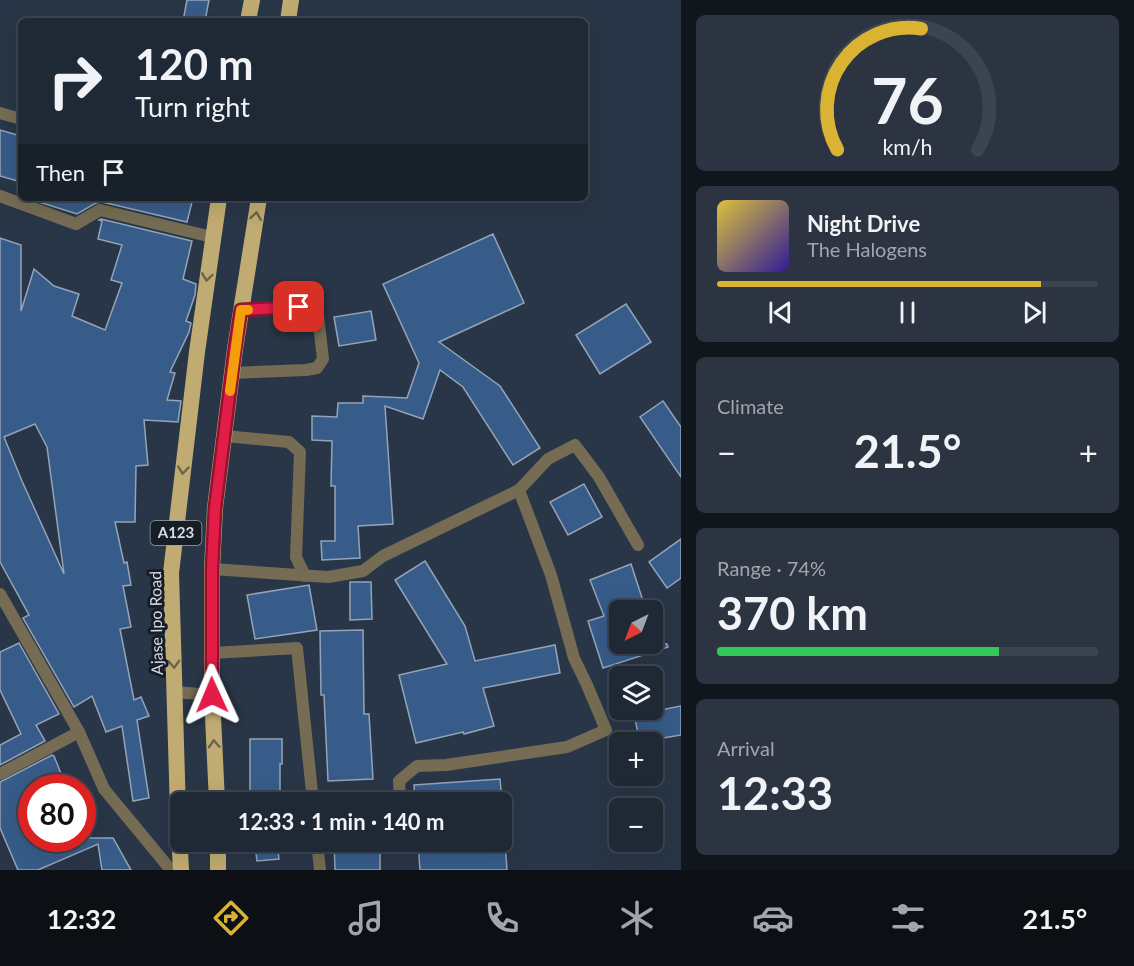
<!DOCTYPE html>
<meta charset="utf-8">
<style>
:root{--surface:#1f2835;--page:#2c3441;--text:#f1f3f6;--muted:#a1a6ad;--line:#3c4450;--accent:#dab333}
body{margin:0;font-family:Lato,sans-serif;background:var(--page);color:var(--text);height:100vh;display:flex;flex-direction:column;font-size:22px;white-space:nowrap}
*{box-sizing:border-box;margin:0}
p{font-size:20px;color:var(--muted)}
.icon{flex:none;width:33px;height:33px;fill:none;stroke:currentColor;stroke-width:2;stroke-linecap:round;stroke-linejoin:round}
.map{position:relative;flex:1;overflow:hidden}
.panel{display:flex;flex-direction:column;gap:15px;padding:15px;background:#11161d;width:453px}
.panel>*{flex:none}
.banner{position:absolute;left:18px;top:18px;width:570px;height:183px;border-radius:9px;box-shadow:0 6px 24px #0002,0 0 0 2px var(--line);background:#1f2835;color:var(--text);overflow:hidden}
.needle{width:39px;rotate:222deg}
.buttons{position:absolute;left:609px;top:600px;display:grid;gap:12px}
.buttons a{display:grid;place-items:center;width:54px;height:54px;border-radius:9px;background:var(--surface);box-shadow:0 6px 24px #0002,0 0 0 2px var(--line);font-size:30px}
.speed{position:absolute;left:18px;top:774px;display:flex;gap:12px;font-size:30px;font-weight:700;text-align:center}
.speed>*{display:grid;place-content:center;width:78px;height:78px;border-radius:50%;background:var(--surface);box-shadow:0 6px 24px #0002,0 0 0 2px var(--line);line-height:1}
.speed .limit{border:9px solid #d22;background:#fff;color:#111}
.pin{position:absolute;display:grid;place-items:center;width:51px;height:51px;color:#fff;margin:-26px;border-radius:12px;box-shadow:0 3px 9px #0006}
.me{position:absolute;width:66px;margin:-33px;rotate:359deg;stroke-linejoin:round;filter:drop-shadow(0 0 4px #0008)}
.turn{display:flex;align-items:center;gap:21px;height:126px;padding:0 18px;font-size:27px}
.turn .icon{width:78px;height:78px;stroke-width:2.5}
.turn b{display:block;font-size:42px;line-height:51px}
.then{display:flex;align-items:center;height:57px;padding:0 18px;background:#0003;gap:12px;font-size:22px}
.big{font-size:45px;font-weight:700;line-height:1.1}
.panel .card{flex:1;display:flex;flex-direction:column;justify-content:center;gap:9px;min-width:0;padding:0 21px;border-radius:9px;background:var(--page)}
.panel .dial{align-items:center;gap:0}
.dial svg{height:156px;overflow:visible;fill:none;stroke:var(--line);stroke-width:7;stroke-linecap:round;text-anchor:middle}
.dial text{fill:var(--text);stroke:none}
.song{display:flex;align-items:center;gap:18px}
.cover{width:72px;height:72px;border-radius:9px;background:linear-gradient(135deg,hsl(50 70% 55%),hsl(250 70% 35%))}
.played{height:6px;border-radius:3px;background:linear-gradient(90deg,var(--accent) 85%,var(--line) 85%)}
.keys{display:flex;justify-content:space-around;direction:ltr}
.heat{display:flex;justify-content:space-between;align-items:center;font-size:33px;direction:ltr}
.charge{height:9px;border-radius:4px;background:linear-gradient(90deg,#34c759 74%,var(--line) 0)}
.trip{position:absolute;left:170px;top:792px;width:342px;height:60px;border-radius:9px;background:var(--surface);box-shadow:0 6px 24px #0002,0 0 0 2px var(--line);font-weight:700;line-height:60px;text-align:center}
.tabs{display:flex;height:96px;justify-content:space-around;align-items:center;background:#0c1015;color:var(--muted)}
.tabs .icon{width:42px;height:42px}
.tabs .active{color:var(--accent)}
.tabs b{font-size:27px;color:var(--text)}
main{display:flex;flex:1;min-height:0}
.map>svg:first-child{display:block}
</style>
<main>
<div class="map">
<svg width="681" height="870" viewBox="0 0 681 870">
<rect width="100%" height="100%" fill="#293647"/>
<g fill="#375c89" stroke="#94a4b8" stroke-width="1.5" fill-rule="evenodd">
<path d="M 187,0 L 209,0 L 205,21 L 183,21 Z"/>
<path d="M 0,130 L 21,136 L 21,182 L 0,176 Z"/>
<path d="M 40,198 L 193,198 L 187,222 L 102,202 L 96,203 L 77,214 L 39,202 Z"/>
<path d="M 101,219 L 192,241 L 183,279 L 196,284 L 195,295 L 186,321 L 191,323 L 189,332 L 170,372 L 175,373 L 167,400 L 181,401 L 178,422 L 144,420 L 148,465 L 136,466 L 135,522 L 115,522 L 124,563 L 127,562 L 131,585 L 123,586 L 131,627 L 120,629 L 134,700 L 141,697 L 149,716 L 137,720 L 149,798 L 133,801 L 122,726 L 106,732 L 92,696 L 74,707 L 23,618 L 29,615 L 0,562 L 0,238 L 21,245 L 21,311 L 34,269 L 54,286 L 79,294 L 72,316 L 105,330 L 122,283 L 111,280 L 122,245 L 98,239 L 102,221 L 99,220 ZM 35,424 L 47,447 L 64,574 L 22,481 L 4,437 Z"/>
<path d="M 493,234 L 524,303 L 439,342 L 500,386 L 540,448 L 513,465 L 463,387 L 440,370 L 423,419 L 385,406 L 393,524 L 358,526 L 360,558 L 322,560 L 321,541 L 335,541 L 335,486 L 331,486 L 332,441 L 312,440 L 312,416 L 337,417 L 338,403 L 363,403 L 363,396 L 407,398 L 419,363 L 383,284 Z"/>
<path d="M 626,304 L 651,342 L 600,374 L 576,335 Z"/>
<path d="M 371,311 L 376,340 L 339,346 L 334,317 Z"/>
<path d="M 663,401 L 681,427 L 681,477 L 640,417 Z"/>
<path d="M 584,484 L 602,517 L 568,535 L 550,502 Z"/>
<path d="M 681,539 L 681,578 L 667,588 L 649,562 Z"/>
<path d="M 425,561 L 465,626 L 475,661 L 555,645 L 560,673 L 483,688 L 494,726 L 464,734 L 463,732 L 416,743 L 399,675 L 447,664 L 395,580 Z"/>
<path d="M 631,564 L 646,610 L 620,610 L 620,644 L 667,644 L 668,647 L 603,668 L 588,621 L 604,616 L 590,580 Z"/>
<path d="M 350,582 L 371,582 L 372,619 L 350,620 Z"/>
<path d="M 309,585 L 317,630 L 255,639 L 247,595 Z"/>
<path d="M 363,630 L 364,714 L 369,714 L 373,779 L 328,781 L 324,695 L 321,695 L 320,631 Z"/>
<path d="M 19,643 L 59,714 L 36,725 L 45,741 L 0,765 L 0,745 L 21,734 L 0,690 L 0,652 Z"/>
<path d="M 681,706 L 681,735 L 640,742 L 634,715 Z"/>
<path d="M 250,739 L 282,739 L 282,764 L 280,764 L 280,802 L 250,802 Z"/>
<path d="M 52,755 L 54,756 L 62,776 L 54,779 L 57,788 L 32,788 L 32,838 L 113,838 L 131,870 L 102,870 L 98,844 L 38,870 L 18,870 L 0,828 L 0,782 Z"/>
<path d="M 500,779 L 502,802 L 415,802 L 414,785 Z"/>
<path d="M 334,842 L 380,842 L 380,870 L 335,870 Z"/>
<path d="M 418,842 L 505,842 L 507,870 L 420,870 Z"/>
<path d="M 277,843 L 279,859 L 257,861 L 255,845 Z"/>
</g>
<g fill="none" stroke-linecap="round" stroke-linejoin="round">
<path stroke="#756c53" stroke-width="12" d="M 232,373 L 306,370 L 317,368 L 323,359 L 318,316 L 311,309 L 299,307 L 241,310"/>
<g stroke="#756c53" stroke-width="12">
<path d="M 0,113 L 21,119"/>
<path d="M 0,196 L 76,224 L 100,210 L 212,237"/>
<path d="M 225,436 L 289,442 L 300,452 L 296,557 L 305,576"/>
<path d="M 212,569 L 328,577 L 363,571 L 383,556 L 519,490 L 548,459 L 575,445 L 599,477 L 638,545"/>
<path d="M 0,594 L 79,732 L 104,789 L 171,870"/>
<path d="M 212,653 L 297,648 L 313,802"/>
<path d="M 175,692 L 212,695"/>
<path d="M 0,774 L 79,732"/>
<path d="M 400,802 L 399,781 L 417,766 L 446,765 L 567,747 L 606,730 L 587,685 L 574,658 L 551,575 L 519,490"/>
<path d="M 317,842 L 320,870"/>
</g>
<g stroke="#c0ac72" stroke-width="16">
<path d="M 248,21 L 252,0"/>
<path d="M 288,21 L 291,0"/>
<path d="M 217,802 L 212,695 L 212,569 L 215,508 L 235,349 L 259,198"/>
<path d="M 218,842 L 218,870"/>
<path d="M 181,870 L 178,812 L 171,573 L 197,352 L 219,198"/>
</g>
</g>
<defs><path id="oneway-chevron" d="M-2-3.5L2.5 0L-2 3.5" fill="none" stroke-width="1.6" stroke-linecap="round" stroke-linejoin="round" transform="scale(1.5)"/></defs>
<g stroke="#6c644c">
<use href="#oneway-chevron" transform="translate(256 216) rotate(-81)"/>
<use href="#oneway-chevron" transform="translate(207 277) rotate(98)"/>
<use href="#oneway-chevron" transform="translate(183 470) rotate(96)"/>
<use href="#oneway-chevron" transform="translate(174 664) rotate(88)"/>
<use href="#oneway-chevron" transform="translate(214 744) rotate(-93)"/>
</g>
<g fill="none" stroke-linecap="round" stroke-linejoin="round">
<defs>
<path id="route" d="M 212,695 L 212,569 L 215,508 L 235,349 L 241,310 L 299,307"/>
</defs>
<use href="#route" stroke="#92132f" stroke-width="15"/>
<use href="#route" stroke="#e11d48" stroke-width="10"/>
<path stroke="#f59e0b" stroke-width="10" d="M 230,391 L 241,310 L 248,310"/>
</g>
<g text-anchor="middle" stroke-width="6" stroke-linejoin="round" paint-order="stroke">
<rect fill="#171d25" stroke="#9ba3ad" stroke-width="1.5" x="150.5" y="521" width="51" height="24" rx="4.5"/>
<g font-size="15" font-weight="bold" fill="#d4dce7">
<text x="176" y="538">A123</text>
</g>
<g font-size="16" fill="#d4dce7" stroke="#171d25">
<text transform="translate(156 623) rotate(-91)" y="6">Ajase Ipo Road</text>
</g>
</g>
</svg>
<div class="buttons">
<a><svg class="needle" viewBox="-14 -14 28 28"><path d="M0-13l5 13h-10z" fill="#e53935"/><path d="M0 13l5-13h-10z" fill="#a1a6ad"/></svg></a>
<a><svg class="icon" aria-label="layers" viewBox="0 0 24 24"><path d="M12 4l9 5-9 5-9-5zM3 14l9 5 9-5"/></svg></a>
<a>+</a>
<a>−</a>
</div>
<div class="speed"><div class="limit">80</div></div>
<div class="pin" style="left:299px;top:307px;background:#d93025"><svg class="icon" aria-label="arrive" viewBox="0 0 24 24"><path d="M6 21V4h12l-3 4 3 4H6"/></svg></div>
<svg class="me" style="left:212px;top:695px" viewBox="-20 -20 40 40"><path d="M0-17L14 15 0 8-14 15z" fill="#e11d48" stroke="#fff" stroke-width="4"/></svg>
<div class="trip">12:33 · 1 min · 140 m</div>
<div class="banner">
<div class="turn"><svg class="icon" aria-label="right" viewBox="0 0 24 24"><path d="M7 20v-9h11M14 6l5 5-5 5"/></svg><div><b>120 m</b>Turn right</div></div>
<div class="then">Then<svg class="icon" aria-label="arrive" viewBox="0 0 24 24"><path d="M6 21V4h12l-3 4 3 4H6"/></svg></div>
</div>
</div>
<section class="panel">
<div class="card dial"><svg viewBox="0 0 100 80">
<path d="M14 69A42 42 0 1 1 86 69"/>
<path d="M14 69A42 42 0 0 1 57 7" stroke="#dab333"/>
<text x="50" y="56" font-size="32" font-weight="700">76</text>
<text x="50" y="72" font-size="11">km/h</text>
</svg></div>
<div class="card">
<div class="song"><i class="cover"></i><div><b>Night Drive</b><p>The Halogens</p></div></div>
<div class="played"></div>
<div class="keys"><svg class="icon" aria-label="previous" viewBox="0 0 24 24"><path d="M18 5L8 12l10 7zM5 5v14"/></svg><svg class="icon" aria-label="pause" viewBox="0 0 24 24"><path d="M8 5v14M16 5v14"/></svg><svg class="icon" aria-label="next" viewBox="0 0 24 24"><path d="M6 5l10 7-10 7zM19 5v14"/></svg></div>
</div>
<div class="card"><p>Climate</p>
<div class="heat"><a>−</a><b class="big">21.5°</b><a>+</a></div>
</div>
<div class="card"><p>Range · 74%</p><b class="big">370 km</b><div class="charge"></div></div>
<div class="card"><p>Arrival</p><b class="big">12:33</b></div>
</section>
</main>
<nav class="tabs">
<b>12:32</b>
<svg class="icon active" aria-label="directions" viewBox="0 0 24 24"><path d="M12 3l9 9-9 9-9-9zM9 14v-3h6M13 9l2 2-2 2"/></svg>
<svg class="icon" aria-label="music" viewBox="0 0 24 24"><path d="M9 18V5l10-2v13"/><circle cx="6" cy="18" r="3"/><circle cx="16" cy="16" r="3"/></svg>
<svg class="icon" aria-label="phone" viewBox="0 0 24 24"><path d="M5 4h4l2 5-3 2q2 4 5 5l2-3 5 2v4C11 20 4 13 5 4z"/></svg>
<svg class="icon" aria-label="climate" viewBox="0 0 24 24"><path d="M12 3v18M4 7l16 10M4 17L20 7"/></svg>
<svg class="icon" aria-label="car" viewBox="0 0 24 24"><path d="M5 17H2v-5l4-1 3-4h7l3 4 3 1v5h-3M9 17h6M6 11h13"/><circle cx="7" cy="17" r="2"/><circle cx="17" cy="17" r="2"/></svg>
<svg class="icon" aria-label="filters" viewBox="0 0 24 24"><path d="M4 7h16M4 17h16"/><circle cx="9" cy="7" r="2"/><circle cx="15" cy="17" r="2"/></svg>
<b>21.5°</b>
</nav>
